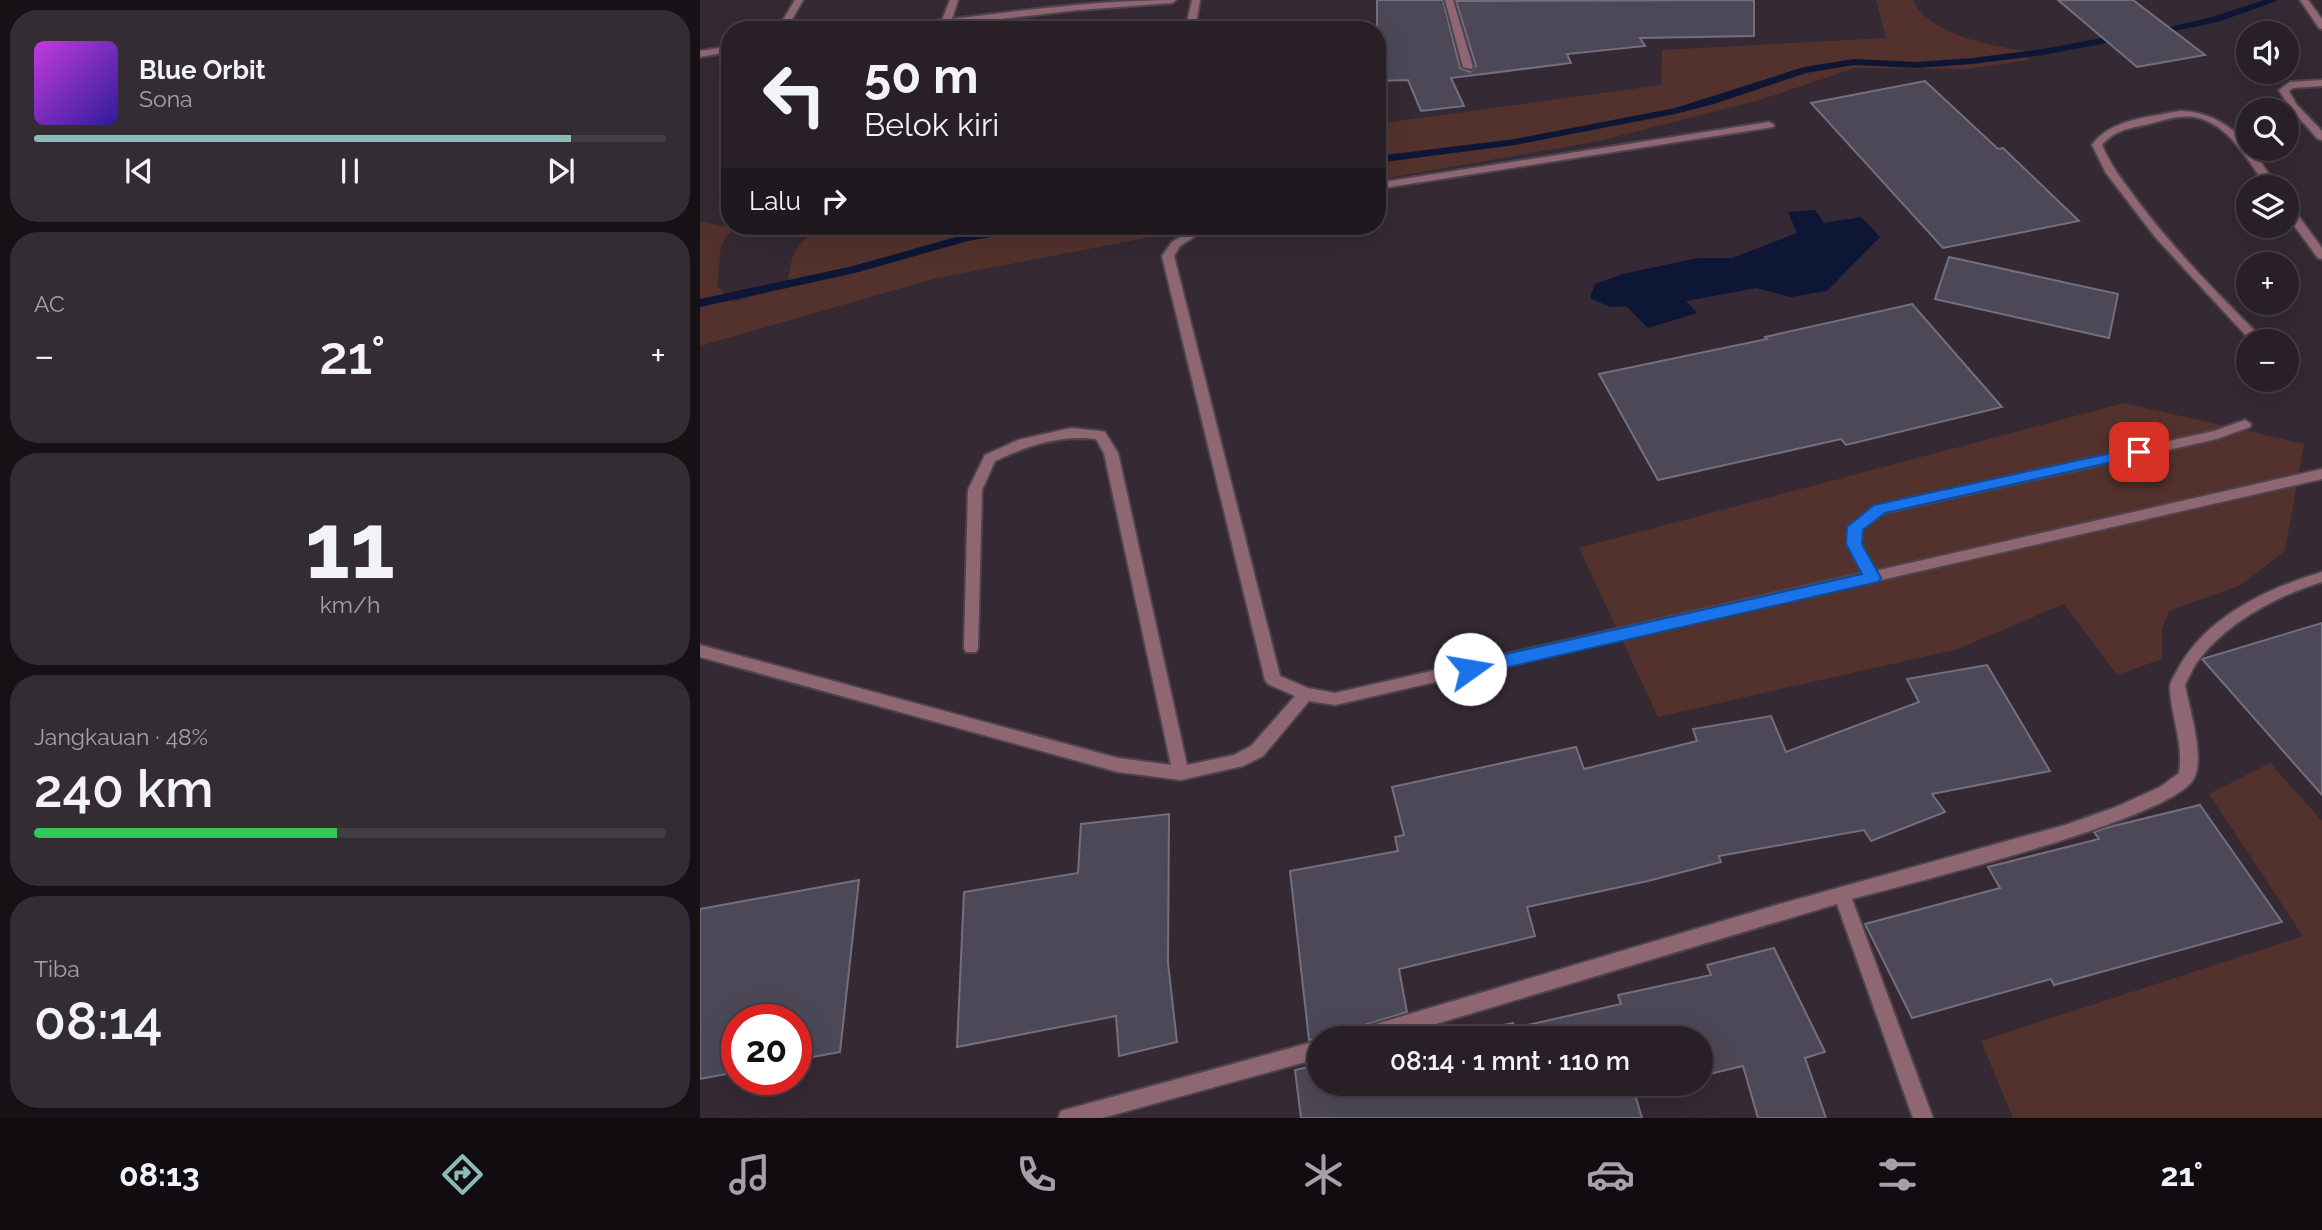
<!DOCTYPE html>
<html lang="id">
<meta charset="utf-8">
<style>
:root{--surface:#281f27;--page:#342c33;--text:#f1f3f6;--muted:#a5a2a7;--line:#443d44;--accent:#8bbbb9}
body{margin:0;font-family:Raleway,sans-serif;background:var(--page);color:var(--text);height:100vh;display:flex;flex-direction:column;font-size:26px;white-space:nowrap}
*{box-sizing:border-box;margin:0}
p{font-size:23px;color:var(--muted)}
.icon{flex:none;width:38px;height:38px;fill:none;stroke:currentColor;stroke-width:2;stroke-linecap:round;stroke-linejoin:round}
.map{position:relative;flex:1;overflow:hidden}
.side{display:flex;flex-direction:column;gap:10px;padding:10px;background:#161115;width:700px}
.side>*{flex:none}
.hud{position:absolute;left:21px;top:21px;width:665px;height:214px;border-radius:28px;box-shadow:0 7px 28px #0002,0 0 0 2px var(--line);background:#281f27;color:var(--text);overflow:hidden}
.buttons{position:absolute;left:1536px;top:21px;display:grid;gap:14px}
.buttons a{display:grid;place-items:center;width:63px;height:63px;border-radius:50%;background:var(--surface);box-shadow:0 7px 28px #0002,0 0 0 2px var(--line);font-size:35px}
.speed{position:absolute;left:21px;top:1004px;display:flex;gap:14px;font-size:35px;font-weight:700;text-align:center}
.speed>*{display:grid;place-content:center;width:91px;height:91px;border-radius:50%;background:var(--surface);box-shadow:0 7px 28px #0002,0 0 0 2px var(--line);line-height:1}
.speed .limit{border:10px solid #d22;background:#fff;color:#111}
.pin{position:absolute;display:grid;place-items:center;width:60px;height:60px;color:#fff;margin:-30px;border-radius:14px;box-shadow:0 4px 10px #0006}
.me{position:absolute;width:77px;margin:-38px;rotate:77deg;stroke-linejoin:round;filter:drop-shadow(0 0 5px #0008)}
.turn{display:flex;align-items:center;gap:24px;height:147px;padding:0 28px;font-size:32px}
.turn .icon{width:91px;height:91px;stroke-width:2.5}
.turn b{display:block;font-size:49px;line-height:60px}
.then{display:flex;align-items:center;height:66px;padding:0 28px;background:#0003;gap:14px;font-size:26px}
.big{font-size:52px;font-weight:600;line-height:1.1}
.side .card{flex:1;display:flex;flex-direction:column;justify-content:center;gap:10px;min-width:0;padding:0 24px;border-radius:28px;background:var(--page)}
.side .dial{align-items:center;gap:0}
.dial b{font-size:91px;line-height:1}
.song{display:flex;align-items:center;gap:21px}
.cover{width:84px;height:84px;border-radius:10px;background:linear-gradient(135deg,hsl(290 70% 55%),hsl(250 70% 35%))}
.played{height:7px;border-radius:4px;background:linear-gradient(90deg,var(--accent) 85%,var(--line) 85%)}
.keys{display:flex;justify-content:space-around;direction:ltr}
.heat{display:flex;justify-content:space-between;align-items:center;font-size:38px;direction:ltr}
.charge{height:10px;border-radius:5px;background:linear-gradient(90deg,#34c759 48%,var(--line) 0)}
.trip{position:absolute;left:607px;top:1026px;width:406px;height:70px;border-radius:35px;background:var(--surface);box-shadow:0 7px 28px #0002,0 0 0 2px var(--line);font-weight:600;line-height:70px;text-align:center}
.dock{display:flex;height:112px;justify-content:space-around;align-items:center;background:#100c10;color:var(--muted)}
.dock .icon{width:49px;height:49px}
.dock .active{color:var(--accent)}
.dock b{font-size:32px;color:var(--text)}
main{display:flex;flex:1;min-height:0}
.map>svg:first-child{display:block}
</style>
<main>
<section class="side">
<div class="card">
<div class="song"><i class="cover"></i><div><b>Blue Orbit</b><p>Sona</p></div></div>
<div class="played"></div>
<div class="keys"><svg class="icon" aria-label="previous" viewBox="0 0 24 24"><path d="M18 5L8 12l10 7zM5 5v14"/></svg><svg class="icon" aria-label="pause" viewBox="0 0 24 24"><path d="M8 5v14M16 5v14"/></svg><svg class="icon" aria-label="next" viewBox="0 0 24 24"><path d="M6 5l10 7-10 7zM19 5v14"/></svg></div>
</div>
<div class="card"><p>AC</p>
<div class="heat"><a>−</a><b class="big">21°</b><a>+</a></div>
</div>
<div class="card dial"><b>11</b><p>km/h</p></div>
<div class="card"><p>Jangkauan · 48%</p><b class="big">240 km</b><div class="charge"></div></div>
<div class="card"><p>Tiba</p><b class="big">08:14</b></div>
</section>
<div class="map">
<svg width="1622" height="1118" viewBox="0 0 1622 1118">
<rect width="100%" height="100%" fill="#352934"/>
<g fill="#53322d">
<path d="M 1176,0 L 1213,0 C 1228,34 1291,46 1325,51 L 1329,60 L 1267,69 L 1155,68 L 1060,100 L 899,141 L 677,180 L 677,109 L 684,123 L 961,85 L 962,50 L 1186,38 Z"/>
<path d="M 0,221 L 32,228 L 21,246 L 17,286 L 34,302 L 88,286 C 90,253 95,245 123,226 L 480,226 L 445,238 L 233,279 L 0,346 Z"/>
<path d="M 1424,403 L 1604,444 L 1585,551 L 1541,585 L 1469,611 L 1462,629 L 1462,659 L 1417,675 L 1364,604 L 1258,649 L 958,717 L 879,548 Z"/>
<path d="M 1570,763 L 1622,821 L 1622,1118 L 1313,1118 L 1281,1041 L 1603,936 L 1509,794 Z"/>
</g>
<path fill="#0d1635" d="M 1115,210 L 1124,223 L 1161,217 L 1180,237 L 1127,291 L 1091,297 L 1056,288 L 986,301 L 997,313 L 948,328 L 926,306 L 910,307 L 890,298 L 895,284 L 923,274 L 997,258 L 1032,258 L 1097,233 L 1088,212 Z"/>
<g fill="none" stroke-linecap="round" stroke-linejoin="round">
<g fill="#0d1635" fill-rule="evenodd">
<path d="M 1564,0 L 1579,0 L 1518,22 L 1450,36 L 1445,33 L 1512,17 Z"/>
<path d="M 1424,34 L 1429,37 L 1428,39 L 1343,55 L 1272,64 L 1217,68 L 1154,65 L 1106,73 L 1014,104 L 975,114 L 815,145 L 677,163 L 677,156 L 815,139 L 975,108 L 1104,67 L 1154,59 L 1217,62 L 1272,58 L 1343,49 Z"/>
<path d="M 312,226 L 336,226 L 334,229 L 268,241 L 155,273 L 0,307 L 0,299 L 153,266 L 263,235 Z"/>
</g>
</g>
<g fill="#4c4857" stroke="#736f7f" stroke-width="2">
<path d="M 677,0 L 743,0 L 760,68 L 770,72 L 776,66 L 756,1 L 1054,0 L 1054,36 L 940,38 L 945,46 L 867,54 L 871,63 L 751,78 L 764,106 L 721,111 L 708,80 L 677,81 Z"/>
<path d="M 1358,0 L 1433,0 L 1505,55 L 1437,67 Z"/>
<path d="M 1225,81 L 1298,149 L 1303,148 L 1379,221 L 1243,248 L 1111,103 Z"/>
<path d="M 1249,257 L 1418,294 L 1409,338 L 1235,299 Z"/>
<path d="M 1212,304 L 1302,407 L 1146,445 L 1141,439 L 958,480 L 899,374 L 1067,339 L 1065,337 Z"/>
<path d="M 1622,623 L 1622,795 L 1502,659 Z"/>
<path d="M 1287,665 L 1350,771 L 1232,794 L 1245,812 L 1171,841 L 1164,830 L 1019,856 L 1021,862 L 948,881 L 827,907 L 835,936 L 699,969 L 707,1012 L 658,1027 L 651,1031 L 648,1038 L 609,1040 L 590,871 L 698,851 L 695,837 L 704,835 L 692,787 L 876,747 L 884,769 L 997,741 L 993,729 L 1071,716 L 1086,752 L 1219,702 L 1207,679 Z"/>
<path d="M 1500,805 L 1582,922 L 1354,985 L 1351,979 L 1212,1018 L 1165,924 L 1300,888 L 1288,867 L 1399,839 L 1394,832 L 1409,827 Z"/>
<path d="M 469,814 L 468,963 L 477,1042 L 419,1056 L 416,1016 L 257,1047 L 264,892 L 378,873 L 381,824 Z"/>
<path d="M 159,880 L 140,1052 L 96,1060 L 96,1020 L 37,1020 L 37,1072 L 0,1079 L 0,909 Z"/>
<path d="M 1074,948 L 1125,1052 L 1105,1058 L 1126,1118 L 1058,1118 L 1043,1066 L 1001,1076 L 1001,1038 L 743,1038 L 813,1023 L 814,1028 L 921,1004 L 918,995 L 1011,975 L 1007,965 Z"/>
<path d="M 620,1061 L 620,1083 L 968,1083 L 934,1091 L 942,1118 L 601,1118 L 595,1070 L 612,1066 L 612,1063 Z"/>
</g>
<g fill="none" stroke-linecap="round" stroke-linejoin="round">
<defs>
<g id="service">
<path d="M 1622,80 L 1622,86 L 1593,88 L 1589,91 L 1596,104 L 1622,131 L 1622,140 L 1618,139 L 1589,107 L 1579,90 L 1590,82 Z"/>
<path d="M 1480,111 C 1529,112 1554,149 1577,187 L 1567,187 C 1549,162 1528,122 1494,117 C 1477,115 1461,121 1445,125 C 1429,128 1413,131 1402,145 C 1411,167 1426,185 1440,204 C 1476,252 1518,294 1560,336 L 1561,341 L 1551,341 L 1456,238 L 1406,173 L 1392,145 C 1410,119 1451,117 1480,111 Z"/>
<path d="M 1069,122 L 1074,125 L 1073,127 L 677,189 L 677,183 Z"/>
<path d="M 1587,205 L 1591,206 L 1622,248 L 1622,259 L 1618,258 L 1587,216 Z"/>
<path d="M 499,226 L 511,226 L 480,246 L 474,256 L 580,676 L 608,688 L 635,693 L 1163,573 L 1147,544 L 1148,527 L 1175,506 L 1514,431 L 1545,420 L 1551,424 L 1550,427 L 1517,439 L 1184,513 L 1162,529 L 1161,544 L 1175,571 L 1622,469 L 1622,479 L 635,705 L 609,701 L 563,756 L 543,766 L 481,780 L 418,772 L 0,657 L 0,645 L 418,758 L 471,765 L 404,453 L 396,439 C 358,435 330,445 295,461 L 282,490 L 278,648 L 276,652 L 266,652 L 264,648 L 268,490 L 285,455 L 318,440 L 371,428 L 400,431 L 405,432 L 418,453 L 487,765 L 534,755 L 551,746 L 595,696 L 568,684 L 565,680 L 462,256 L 472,242 Z"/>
</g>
<g id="minor">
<path d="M 95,0 L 103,0 L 86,30 L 77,30 Z"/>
<path d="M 250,0 L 258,0 L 252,19 C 327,10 401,0 476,0 L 472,3 L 379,10 L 203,30 L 173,30 L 177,27 L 242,20 Z"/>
<path d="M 492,0 L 500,0 L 495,30 L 485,30 Z"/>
<path d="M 745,0 L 753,0 L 773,67 L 771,69 L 763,67 Z"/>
<path d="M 30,46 L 30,52 L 0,57 L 0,51 Z"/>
<path d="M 1622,572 L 1622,582 C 1579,595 1530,621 1501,657 C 1494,665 1490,675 1485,685 C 1489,707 1506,761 1493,780 C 1465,821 1212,883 1152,899 L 1233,1118 L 1213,1118 L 1137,904 L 689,1038 L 650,1038 L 653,1032 L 659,1029 L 1073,906 L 1365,825 L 1416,807 L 1460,787 L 1479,773 C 1484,742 1471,718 1470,688 C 1470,681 1475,675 1478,669 C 1506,617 1568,588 1622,572 Z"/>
<path d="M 620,1040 L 620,1058 L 402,1118 L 358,1118 L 361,1111 L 368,1109 Z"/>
</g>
<path id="tertiary" d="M 1600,0 L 1608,0 L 1622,19 L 1622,29 L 1619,28 Z"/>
</defs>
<use href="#service" stroke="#4f444e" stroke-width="4"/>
<use href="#minor" stroke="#4f444e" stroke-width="4"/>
<use href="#tertiary" stroke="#4f444e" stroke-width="4"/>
<use href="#service" fill="#8f6773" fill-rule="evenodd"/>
<use href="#minor" fill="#8f6773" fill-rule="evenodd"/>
<use href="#tertiary" fill="#8f6773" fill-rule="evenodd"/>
</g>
<path fill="#1a73e8" stroke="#114b97" stroke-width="2" d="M 1439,447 L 1444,448 L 1446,452 L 1444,455 L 1185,513 L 1163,530 L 1162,544 L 1181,578 L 1178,582 L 770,676 L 764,674 L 761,669 L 764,664 L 770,662 L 1162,574 L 1146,544 L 1147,527 L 1174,505 Z"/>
</svg>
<div class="buttons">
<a><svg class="icon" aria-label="sound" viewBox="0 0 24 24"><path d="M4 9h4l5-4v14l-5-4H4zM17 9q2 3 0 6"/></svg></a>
<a><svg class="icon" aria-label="search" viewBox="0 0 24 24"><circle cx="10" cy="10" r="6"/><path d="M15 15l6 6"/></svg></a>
<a><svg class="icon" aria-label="layers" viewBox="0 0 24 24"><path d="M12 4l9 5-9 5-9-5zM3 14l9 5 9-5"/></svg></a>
<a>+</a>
<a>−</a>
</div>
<div class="speed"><div class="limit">20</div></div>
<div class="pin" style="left:1439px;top:452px;background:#d93025"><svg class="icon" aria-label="arrive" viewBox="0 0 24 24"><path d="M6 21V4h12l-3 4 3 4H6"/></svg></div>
<svg class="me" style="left:770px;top:669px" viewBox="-20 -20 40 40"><circle r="19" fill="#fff"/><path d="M0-13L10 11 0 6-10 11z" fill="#1a73e8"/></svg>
<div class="trip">08:14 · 1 mnt · 110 m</div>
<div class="hud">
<div class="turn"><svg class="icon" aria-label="left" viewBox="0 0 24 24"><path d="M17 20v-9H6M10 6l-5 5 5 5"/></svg><div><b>50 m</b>Belok kiri</div></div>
<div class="then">Lalu<svg class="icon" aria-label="right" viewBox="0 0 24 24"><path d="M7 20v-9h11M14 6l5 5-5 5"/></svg></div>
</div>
</div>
</main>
<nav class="dock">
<b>08:13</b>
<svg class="icon active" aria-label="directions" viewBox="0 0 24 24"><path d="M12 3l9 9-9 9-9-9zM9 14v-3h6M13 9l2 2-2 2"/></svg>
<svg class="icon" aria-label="music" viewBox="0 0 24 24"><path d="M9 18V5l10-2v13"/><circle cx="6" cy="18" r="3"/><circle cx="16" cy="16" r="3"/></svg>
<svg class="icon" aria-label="phone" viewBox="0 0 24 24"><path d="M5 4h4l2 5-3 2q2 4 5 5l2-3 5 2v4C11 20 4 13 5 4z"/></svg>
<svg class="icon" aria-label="climate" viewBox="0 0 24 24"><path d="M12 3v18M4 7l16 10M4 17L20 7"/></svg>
<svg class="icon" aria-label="car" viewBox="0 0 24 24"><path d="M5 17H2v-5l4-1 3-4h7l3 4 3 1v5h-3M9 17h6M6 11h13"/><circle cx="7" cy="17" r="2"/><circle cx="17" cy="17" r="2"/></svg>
<svg class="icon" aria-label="filters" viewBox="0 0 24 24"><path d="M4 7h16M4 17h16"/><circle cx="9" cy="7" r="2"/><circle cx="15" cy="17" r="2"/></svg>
<b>21°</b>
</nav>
